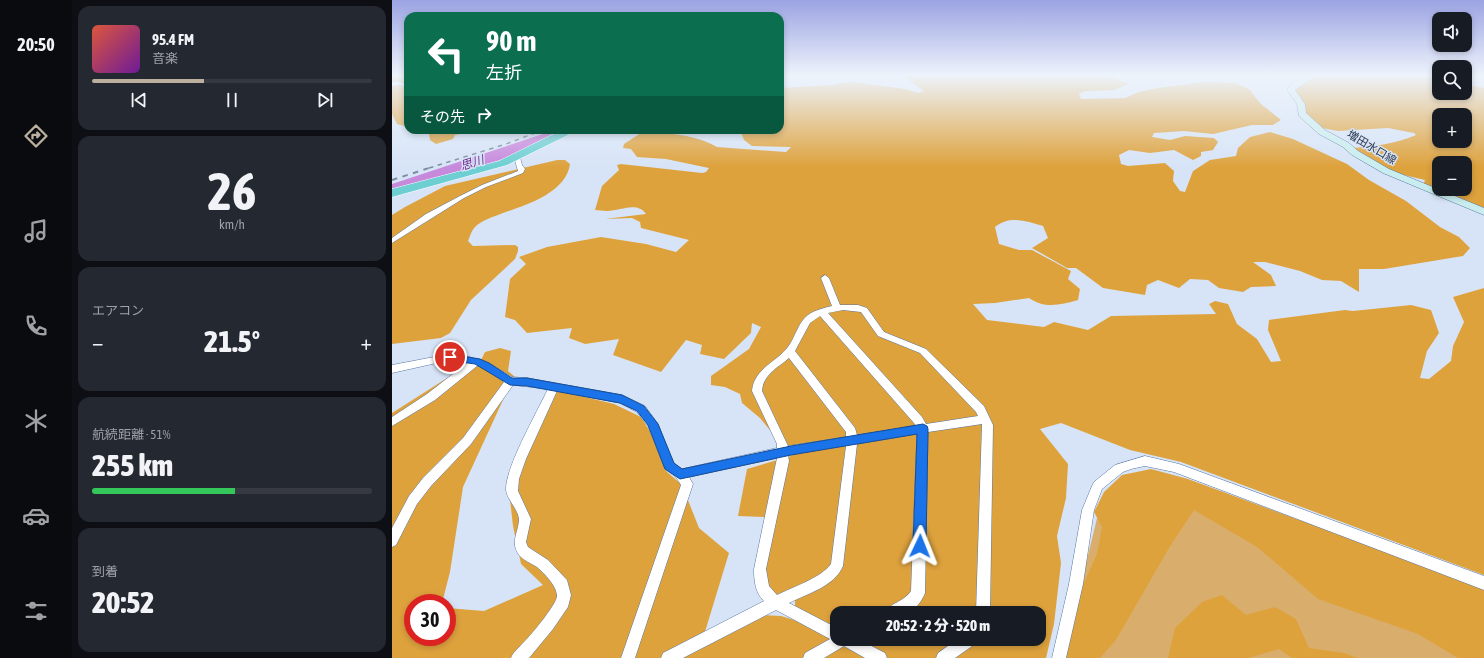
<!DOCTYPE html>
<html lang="ja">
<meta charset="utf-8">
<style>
:root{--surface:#171b24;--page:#242831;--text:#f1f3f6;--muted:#9ea1a6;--line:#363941;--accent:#bbb09d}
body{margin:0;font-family:"Asap Condensed","Noto Sans JP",sans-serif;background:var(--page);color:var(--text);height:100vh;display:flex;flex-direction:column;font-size:15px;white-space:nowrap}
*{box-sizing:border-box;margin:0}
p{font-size:13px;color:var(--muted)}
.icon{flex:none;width:22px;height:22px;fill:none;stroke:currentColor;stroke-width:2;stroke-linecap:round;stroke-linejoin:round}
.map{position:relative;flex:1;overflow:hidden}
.panel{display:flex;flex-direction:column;gap:6px;padding:6px;background:#0d0f14;width:320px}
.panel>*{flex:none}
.guide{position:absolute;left:12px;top:12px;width:380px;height:122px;border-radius:12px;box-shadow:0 2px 6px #0003;background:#0b6e4f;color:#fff;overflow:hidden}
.buttons{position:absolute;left:1040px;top:12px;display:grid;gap:8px}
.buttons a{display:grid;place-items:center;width:40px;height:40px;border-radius:8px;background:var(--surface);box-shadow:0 2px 6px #0003;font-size:20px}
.speed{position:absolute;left:12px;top:594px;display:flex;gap:8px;font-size:20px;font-weight:700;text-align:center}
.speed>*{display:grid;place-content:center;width:52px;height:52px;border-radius:50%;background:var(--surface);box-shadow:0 2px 6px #0003;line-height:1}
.speed .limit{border:6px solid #d22;background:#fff;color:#111}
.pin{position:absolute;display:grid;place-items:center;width:34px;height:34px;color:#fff;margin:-17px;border:2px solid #fff;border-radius:50%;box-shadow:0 1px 4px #0007}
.me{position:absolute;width:44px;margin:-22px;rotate:2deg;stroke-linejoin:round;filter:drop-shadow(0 0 3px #0008)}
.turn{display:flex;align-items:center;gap:14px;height:84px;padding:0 16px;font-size:18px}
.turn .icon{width:52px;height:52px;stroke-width:2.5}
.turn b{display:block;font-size:28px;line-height:34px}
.then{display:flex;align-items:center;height:38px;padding:0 16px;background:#0003;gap:8px;font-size:15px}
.big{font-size:30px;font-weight:800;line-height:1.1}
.panel .widget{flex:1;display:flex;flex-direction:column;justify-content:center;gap:6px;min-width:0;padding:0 14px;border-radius:12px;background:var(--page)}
.panel .dial{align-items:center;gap:0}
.dial b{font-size:52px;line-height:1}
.song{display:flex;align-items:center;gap:12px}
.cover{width:48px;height:48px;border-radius:6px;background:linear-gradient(135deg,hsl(10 70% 55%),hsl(280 70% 35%))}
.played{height:4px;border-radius:2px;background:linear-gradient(90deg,var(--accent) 40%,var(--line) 40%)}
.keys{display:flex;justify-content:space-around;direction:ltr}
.heat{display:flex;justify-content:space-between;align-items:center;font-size:22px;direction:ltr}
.charge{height:6px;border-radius:3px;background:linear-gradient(90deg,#34c759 51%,var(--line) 0)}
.trip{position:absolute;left:438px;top:606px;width:216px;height:40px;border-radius:12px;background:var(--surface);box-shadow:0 2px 6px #0003;font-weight:800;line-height:40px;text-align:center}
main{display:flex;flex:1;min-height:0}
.menu{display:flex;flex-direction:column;width:72px;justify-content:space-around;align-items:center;background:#090b0e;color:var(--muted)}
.menu .icon{width:28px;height:28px}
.menu .active{color:var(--accent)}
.menu b{font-size:18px;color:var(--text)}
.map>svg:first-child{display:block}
</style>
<main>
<nav class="menu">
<b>20:50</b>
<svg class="icon active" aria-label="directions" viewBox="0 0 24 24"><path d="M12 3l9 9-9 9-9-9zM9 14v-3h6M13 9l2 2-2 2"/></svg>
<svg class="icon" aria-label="music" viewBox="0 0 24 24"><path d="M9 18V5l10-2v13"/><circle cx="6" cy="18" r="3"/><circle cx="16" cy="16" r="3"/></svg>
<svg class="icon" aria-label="phone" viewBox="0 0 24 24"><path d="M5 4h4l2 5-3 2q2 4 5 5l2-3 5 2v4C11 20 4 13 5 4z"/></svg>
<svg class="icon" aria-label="climate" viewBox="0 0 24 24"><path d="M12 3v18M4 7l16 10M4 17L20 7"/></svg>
<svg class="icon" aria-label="car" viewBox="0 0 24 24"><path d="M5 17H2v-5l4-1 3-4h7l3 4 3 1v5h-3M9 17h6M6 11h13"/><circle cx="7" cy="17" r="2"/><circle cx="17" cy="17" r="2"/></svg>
<svg class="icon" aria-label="filters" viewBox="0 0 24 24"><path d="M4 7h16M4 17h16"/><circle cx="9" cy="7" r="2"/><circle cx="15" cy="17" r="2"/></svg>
</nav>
<section class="panel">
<div class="widget">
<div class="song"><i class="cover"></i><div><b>95.4 FM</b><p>音楽</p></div></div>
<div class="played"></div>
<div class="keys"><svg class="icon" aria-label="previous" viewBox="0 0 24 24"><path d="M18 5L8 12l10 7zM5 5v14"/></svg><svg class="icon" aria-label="pause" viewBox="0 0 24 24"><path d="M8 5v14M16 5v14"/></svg><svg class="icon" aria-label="next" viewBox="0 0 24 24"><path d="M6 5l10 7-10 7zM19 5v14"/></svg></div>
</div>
<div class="widget dial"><b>26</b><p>km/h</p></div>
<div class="widget"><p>エアコン</p>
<div class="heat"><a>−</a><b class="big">21.5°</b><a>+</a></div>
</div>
<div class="widget"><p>航続距離 · 51%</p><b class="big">255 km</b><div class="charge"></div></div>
<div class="widget"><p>到着</p><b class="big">20:52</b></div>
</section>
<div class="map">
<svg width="1092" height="658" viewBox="0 0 1092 658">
<rect width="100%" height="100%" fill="#d7e4f7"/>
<path fill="#d9ae6c" d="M 762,474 L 1092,658 L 671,658 L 707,510 Z"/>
<g fill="#dea23d" fill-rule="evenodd">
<path d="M 0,75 L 16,75 L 16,127 L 5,124 L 0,114 Z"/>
<path d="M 513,75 L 712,75 L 737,84 L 722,90 L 693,91 L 687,94 L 689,99 L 733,98 L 747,92 L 766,88 L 813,82 L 844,83 L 857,89 L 869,104 L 889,120 L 881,125 L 860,125 L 821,134 L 792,131 L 762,133 L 760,137 L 778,140 L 793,136 L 822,138 L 826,142 L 821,150 L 809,152 L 809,156 L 801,160 L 782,150 L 758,153 L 737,150 L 727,155 L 729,164 L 736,166 L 773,163 L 782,171 L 781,181 L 788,191 L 793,192 L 801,171 L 818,160 L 844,156 L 846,148 L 858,137 L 878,132 L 901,139 L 955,164 L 977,180 L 1014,201 L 1048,227 L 1067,237 L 1078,248 L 1071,256 L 992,269 L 967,269 L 967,292 L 949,281 L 930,280 L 908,271 L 873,262 L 861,262 L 879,275 L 884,286 L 859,287 L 851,292 L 827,288 L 816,280 L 798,279 L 787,288 L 766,280 L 755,285 L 753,295 L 711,288 L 684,268 L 675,268 L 640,248 L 656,238 L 651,226 C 634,221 618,215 603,227 L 607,244 L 627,250 L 640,250 L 679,271 L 676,279 L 688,289 L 686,300 C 668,305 653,309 637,298 L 603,303 L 581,304 L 595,320 L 652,327 L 662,322 L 696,330 L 719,316 L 824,314 L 817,304 L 823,301 L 836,304 L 845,324 L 865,339 L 879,362 L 889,361 L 876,330 L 877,320 L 953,310 L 961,311 L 1019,305 L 1039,310 L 1047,333 L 1035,351 L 1028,378 L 1037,379 L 1059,361 L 1061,346 L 1072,322 L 1061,297 L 1092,288 L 1092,575 L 789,462 L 738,450 L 669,423 L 648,429 L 676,464 L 674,498 L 665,536 L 669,563 L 662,624 L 654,658 L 0,658 L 0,413 L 55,378 L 87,364 L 93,352 L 108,348 L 119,351 L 116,371 L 122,376 L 71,487 L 58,572 L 50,603 L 21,603 L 21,637 L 55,637 L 55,608 L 92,611 L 151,585 L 129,564 L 121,526 L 116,482 L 159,392 L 172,392 L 222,404 L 249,417 L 264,441 L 274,471 L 290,485 L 307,528 L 337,553 L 312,635 L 370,615 L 389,616 L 412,623 L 403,606 L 403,600 L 370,600 L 365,584 L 381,538 L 372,517 L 346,516 L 355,469 L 399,456 L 368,418 L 350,403 L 348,394 L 333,387 L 319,385 L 319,376 L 357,349 L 369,327 L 360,323 L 359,333 L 332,359 L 308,354 L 310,345 L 294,340 L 269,372 L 221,355 L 227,339 L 193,344 L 177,338 L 180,328 L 135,333 L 123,320 L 113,317 L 118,279 L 134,264 L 127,257 L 155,247 L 209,237 L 254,244 L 284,252 L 297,240 L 249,228 L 248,222 L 240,218 L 213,219 L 254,214 C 245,201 229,211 215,211 C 211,211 207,210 203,210 L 210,186 L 227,170 L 225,165 L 229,164 L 310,173 L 314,172 L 317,168 L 274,159 L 245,157 L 239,149 L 231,148 L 232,144 L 252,131 C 277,134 303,134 325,147 L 394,152 L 399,147 L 360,146 L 352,140 L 348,130 L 388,130 L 388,88 L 440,85 L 459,82 L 514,89 L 526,93 L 532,91 L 515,79 ZM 445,613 L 647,613 L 647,639 L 445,639 Z"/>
<path d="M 921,75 L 1047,75 L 1047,93 L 1073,93 L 1073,84 L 1092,88 L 1092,211 L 1031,185 L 1033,180 L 1003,173 L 961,148 C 982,146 1004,144 1024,135 L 1022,133 L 996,128 L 946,131 L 930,128 L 913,119 L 902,90 ZM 1047,115 L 1073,115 L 1073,141 L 1047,141 ZM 1047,163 L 1073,163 L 1073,189 L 1047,189 Z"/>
<path d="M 18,130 L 87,130 L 63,135 L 61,139 L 44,144 L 38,140 L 37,134 L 18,133 Z"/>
<path d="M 165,160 L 173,160 L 178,164 C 174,193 134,205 111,213 C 101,217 90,220 83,227 C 79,232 78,236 76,241 L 81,246 L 123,245 L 126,247 L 126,251 L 123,259 L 79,300 L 58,333 L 49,338 L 0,344 L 0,215 L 13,207 L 53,186 Z"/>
<path d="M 759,469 L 796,479 L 1013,559 L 1092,589 L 1092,658 L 1066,658 L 1026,634 L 926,599 L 865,547 L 802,510 L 777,548 L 724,640 L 708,658 L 667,658 L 682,617 L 690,587 L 705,554 L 710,527 L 702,512 L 712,492 L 730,475 Z"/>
<path d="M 830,595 L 854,615 L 883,607 L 904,619 L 917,648 L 952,653 L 966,658 L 900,658 L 887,649 L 857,658 L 776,658 L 783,628 L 810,602 Z"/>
</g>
<path fill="#c789dc" d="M 157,132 L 163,134 L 122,155 L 97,164 L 0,190 L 0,184 Z"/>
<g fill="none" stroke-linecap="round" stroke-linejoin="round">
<defs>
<g id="minor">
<path d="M 0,82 L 8,82 L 16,84 L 16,88 L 8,85 L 0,86 Z"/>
<path d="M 125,155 L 128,157 L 130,165 L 133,169 L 131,173 L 94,187 L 72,198 L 0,243 L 0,238 L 34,214 L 68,196 L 90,185 L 126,171 L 122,157 Z"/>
<path d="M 433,275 L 437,278 L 448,305 L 466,305 L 475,308 L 492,332 L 534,349 L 592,406 L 601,425 L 598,613 L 584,613 L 590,424 L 536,432 L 533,593 C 524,614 513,613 493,613 C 497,603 512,602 519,591 L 525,434 L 465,444 L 451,566 C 442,587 416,593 397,603 L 445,628 L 445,639 L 466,639 L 493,653 L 495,658 L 473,658 L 452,646 L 432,658 L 411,658 L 413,653 L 438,639 L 384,610 L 291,658 L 269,658 L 271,653 L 372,601 C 363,593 362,580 362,569 L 385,458 L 297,477 L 301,484 L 243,658 L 229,658 L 289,485 L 284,477 L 273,469 L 256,426 L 245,412 L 228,403 L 165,391 L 134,459 L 127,479 L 126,491 L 139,519 L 134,542 L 136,547 L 156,560 L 175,580 L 179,595 L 176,607 L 161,629 L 137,658 L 119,658 C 121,652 126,649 130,644 C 137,638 165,604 165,596 C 165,586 152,573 145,567 C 139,563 131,560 127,555 C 118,542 126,534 127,520 C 127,510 115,500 114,490 C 113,468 145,412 156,389 L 121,385 L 79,444 L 39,486 L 25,504 L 4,545 L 0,547 L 0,528 L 17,496 L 31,478 L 71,438 L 112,382 L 91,367 L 85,366 L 43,400 L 0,426 L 0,417 L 35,394 L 75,363 L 58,360 L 0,373 L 0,365 L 58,354 L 71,355 L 97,363 L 120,377 L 135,378 L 230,395 L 253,406 L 266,424 L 281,463 L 290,469 L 385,448 L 385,444 L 360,391 C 362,367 387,362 398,344 C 404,334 407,322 416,315 C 423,310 432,308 440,306 L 429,278 ZM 451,310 L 469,312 L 486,336 L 528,353 L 584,412 L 586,416 L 534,424 L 530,417 L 436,313 ZM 428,316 L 522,423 L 524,426 L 465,435 L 463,428 L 403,351 L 418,323 ZM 397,358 L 454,432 L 454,437 L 396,446 L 370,391 C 371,375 385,368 397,358 ZM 454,446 L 439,564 C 429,578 401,587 385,595 L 377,586 L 374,569 L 397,461 L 396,455 Z"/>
<path d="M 753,456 L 787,464 L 1092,576 L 1092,590 L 782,472 L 753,466 L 739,469 L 731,472 L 710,489 L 702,510 L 691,584 L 674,658 L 660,658 L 677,584 L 690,510 L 700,486 L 702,482 L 723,465 Z"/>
<path d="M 566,639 L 585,639 L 583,644 L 563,658 L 544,658 L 546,653 Z"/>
</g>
<path id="secondary" d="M 914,75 L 922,75 L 922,77 L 903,90 L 913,104 L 914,113 L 933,130 L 957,143 L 966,151 L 997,169 L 1092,208 L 1092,215 L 991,173 L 960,155 L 951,147 L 927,134 L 907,116 L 905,104 L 895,90 L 898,85 Z"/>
<path id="trunk" d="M 170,130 L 183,130 L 182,132 L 115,165 L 0,197 L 0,189 L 107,161 Z"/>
</defs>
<use href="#minor" stroke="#5876a0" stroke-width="1"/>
<use href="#secondary" stroke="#5876a0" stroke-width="1"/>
<use href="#trunk" stroke="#fff" stroke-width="1"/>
<use href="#minor" fill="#fff" fill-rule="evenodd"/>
<use href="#secondary" fill="#c9edee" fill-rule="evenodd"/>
<use href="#trunk" fill="#6ecfd2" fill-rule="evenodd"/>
<path stroke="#7f8c9f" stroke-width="1.5" stroke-dasharray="4.5 4.5" stroke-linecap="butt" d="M 37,168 L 114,144 L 151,130"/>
<path stroke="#7f8c9f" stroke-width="2" stroke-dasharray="5.5 5.5" stroke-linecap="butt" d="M 0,180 L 40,167"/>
</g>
<linearGradient id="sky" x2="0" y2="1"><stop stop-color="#9ba3e3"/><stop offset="0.45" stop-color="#edf3fb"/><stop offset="1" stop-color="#edf3fb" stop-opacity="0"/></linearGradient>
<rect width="1092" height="167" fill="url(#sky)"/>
<path fill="#1a73e8" stroke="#114b97" d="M 58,354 L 88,359 L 97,363 L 120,378 L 135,378 L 230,395 L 252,406 L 266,424 L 282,463 L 290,469 L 399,446 L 531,424 L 535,426 L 536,429 L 534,546 L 532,551 L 528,553 L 523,551 L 521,546 L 525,434 L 399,455 L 288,479 L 273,469 L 256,425 L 245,411 L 228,403 L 135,386 L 118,385 L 83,364 L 55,360 L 53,357 L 55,355 Z"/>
<g text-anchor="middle" stroke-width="3" stroke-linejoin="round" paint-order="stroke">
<g font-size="11" fill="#2a374a" stroke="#d7e4f7">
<text transform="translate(980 147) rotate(31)" y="4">増田水口線</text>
</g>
<g font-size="12" font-style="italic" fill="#752a8d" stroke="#d7e4f7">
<text transform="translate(80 163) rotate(-17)" y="4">思川</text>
</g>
</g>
</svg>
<div class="buttons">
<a><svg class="icon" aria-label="sound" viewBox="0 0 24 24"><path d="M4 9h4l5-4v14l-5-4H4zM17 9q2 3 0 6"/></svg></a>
<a><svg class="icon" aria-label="search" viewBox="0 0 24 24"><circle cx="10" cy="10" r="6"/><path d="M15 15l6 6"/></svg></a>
<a>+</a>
<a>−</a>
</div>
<div class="speed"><div class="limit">30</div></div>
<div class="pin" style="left:58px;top:357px;background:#d93025"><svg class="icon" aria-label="arrive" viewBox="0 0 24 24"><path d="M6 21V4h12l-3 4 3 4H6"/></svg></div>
<svg class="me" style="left:528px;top:546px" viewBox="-20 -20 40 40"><path d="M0-17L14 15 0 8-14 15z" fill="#1a73e8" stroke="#fff" stroke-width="4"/></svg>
<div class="trip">20:52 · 2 分 · 520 m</div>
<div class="guide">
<div class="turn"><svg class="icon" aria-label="left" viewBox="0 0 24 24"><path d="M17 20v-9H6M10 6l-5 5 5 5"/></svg><div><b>90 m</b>左折</div></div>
<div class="then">その先<svg class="icon" aria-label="right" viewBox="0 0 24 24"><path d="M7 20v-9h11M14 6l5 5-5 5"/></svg></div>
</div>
</div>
</main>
